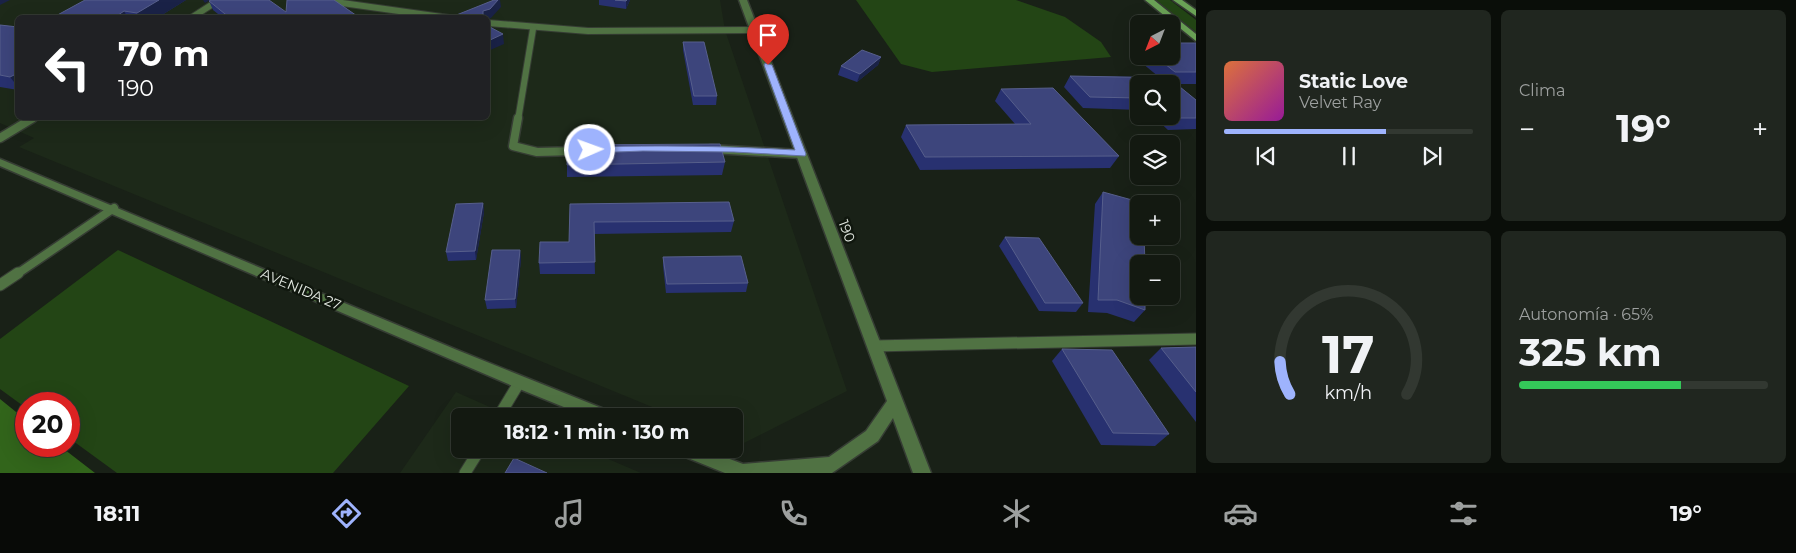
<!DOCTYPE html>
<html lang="es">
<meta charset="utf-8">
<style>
:root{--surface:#131911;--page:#20261f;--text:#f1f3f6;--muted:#9da09f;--line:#323831;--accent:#9eb3fd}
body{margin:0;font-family:Montserrat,sans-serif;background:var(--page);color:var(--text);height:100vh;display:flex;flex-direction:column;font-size:19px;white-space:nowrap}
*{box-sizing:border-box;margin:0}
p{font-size:16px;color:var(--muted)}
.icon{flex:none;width:28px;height:28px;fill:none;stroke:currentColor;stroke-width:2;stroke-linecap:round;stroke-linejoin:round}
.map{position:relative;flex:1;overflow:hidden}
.sheet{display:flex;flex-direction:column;gap:10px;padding:10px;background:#0a0e09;width:600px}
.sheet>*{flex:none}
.banner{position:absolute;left:15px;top:15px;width:475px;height:105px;border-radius:8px;box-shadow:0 5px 20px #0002,0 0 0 1px var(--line);background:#202124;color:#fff;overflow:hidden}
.needle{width:32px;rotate:222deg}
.controls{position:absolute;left:1130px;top:15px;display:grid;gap:10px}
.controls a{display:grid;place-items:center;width:50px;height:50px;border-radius:8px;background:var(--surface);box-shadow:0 5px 20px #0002,0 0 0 1px var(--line);font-size:25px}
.speed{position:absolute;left:15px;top:392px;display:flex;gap:10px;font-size:25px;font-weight:700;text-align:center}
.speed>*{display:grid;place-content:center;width:65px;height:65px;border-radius:50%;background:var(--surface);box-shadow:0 5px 20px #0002,0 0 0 1px var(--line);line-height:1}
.speed .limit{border:8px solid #d22;background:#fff;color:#111}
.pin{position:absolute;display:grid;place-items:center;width:42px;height:42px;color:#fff;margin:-51px -21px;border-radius:50% 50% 50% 0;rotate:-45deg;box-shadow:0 0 5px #0007}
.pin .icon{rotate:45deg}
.me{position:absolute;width:55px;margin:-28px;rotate:88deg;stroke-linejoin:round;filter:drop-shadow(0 0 4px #0008)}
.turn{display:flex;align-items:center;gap:18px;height:105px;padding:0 20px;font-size:22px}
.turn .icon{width:65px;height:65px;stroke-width:2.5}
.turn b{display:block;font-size:35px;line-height:42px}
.big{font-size:38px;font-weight:700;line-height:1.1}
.sheet .widget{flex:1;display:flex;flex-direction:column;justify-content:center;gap:8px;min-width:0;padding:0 18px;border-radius:8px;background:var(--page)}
.sheet .dial{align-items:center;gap:0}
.dial svg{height:130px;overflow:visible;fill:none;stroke:var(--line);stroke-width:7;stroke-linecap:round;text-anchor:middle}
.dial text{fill:var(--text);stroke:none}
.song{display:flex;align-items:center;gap:15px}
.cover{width:60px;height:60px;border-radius:8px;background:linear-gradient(135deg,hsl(20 70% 55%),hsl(300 70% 35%))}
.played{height:5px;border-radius:2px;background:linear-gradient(90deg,var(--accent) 65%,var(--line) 65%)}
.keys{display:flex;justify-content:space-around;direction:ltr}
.heat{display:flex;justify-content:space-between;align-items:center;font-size:28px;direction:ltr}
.charge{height:8px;border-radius:4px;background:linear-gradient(90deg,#34c759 65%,var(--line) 0)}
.sheet .tiles{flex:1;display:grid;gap:10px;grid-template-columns:repeat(2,1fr)}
.trip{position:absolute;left:451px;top:408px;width:292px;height:50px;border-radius:8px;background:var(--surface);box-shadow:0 5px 20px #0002,0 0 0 1px var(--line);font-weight:700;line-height:50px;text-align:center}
.tabs{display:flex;height:80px;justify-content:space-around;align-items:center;background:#080a07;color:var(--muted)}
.tabs .icon{width:35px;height:35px}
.tabs .selected{color:var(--accent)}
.tabs b{font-size:22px;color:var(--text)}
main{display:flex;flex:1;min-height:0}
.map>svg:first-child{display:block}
</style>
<main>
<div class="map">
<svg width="1196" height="473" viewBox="0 0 1196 473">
<rect width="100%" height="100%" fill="#192117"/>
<g fill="#1d2919" fill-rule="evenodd">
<path d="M 0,0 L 720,0 L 725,30 L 847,391 L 742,444 L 735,441 L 735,416 L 674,416 L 19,147 L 34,138 L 0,123 ZM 18,18 L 488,18 L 488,118 L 18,118 Z"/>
<path d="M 456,392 L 510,416 L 460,416 L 460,449 L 585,449 L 641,473 L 400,473 Z"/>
</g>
<g fill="#234515">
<path d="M 856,0 L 1016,0 L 1065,17 L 1101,42 L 1111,57 L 932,72 L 901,64 Z"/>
<path d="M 1155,0 L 1170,0 L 1196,20 L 1196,32 Z"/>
<path d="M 118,250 L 409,386 L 333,473 L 117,473 L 69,438 L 69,404 L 26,404 L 26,408 L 0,389 L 0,339 Z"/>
</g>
<path fill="#32651b" d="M 0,399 L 26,420 L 26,446 L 60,446 L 95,473 L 0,473 Z"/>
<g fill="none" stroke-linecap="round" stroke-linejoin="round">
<defs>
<g id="lane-far2">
<path d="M 321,0 L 449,18"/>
<path d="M 191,18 L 219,0"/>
<path d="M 488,23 L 588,31 L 755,30"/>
<path d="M 31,120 L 34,118"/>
<path d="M 518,120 L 533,29"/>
</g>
<g id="lane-far1">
<path d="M 518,118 L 513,146 L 537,152 L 578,151"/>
<path d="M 0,138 L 33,118"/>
<path d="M 711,149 L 801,154"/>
<path d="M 17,274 L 114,208"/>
</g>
<g id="lane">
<path d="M 0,285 L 18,273"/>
<path d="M 874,346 L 1196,339"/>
<path d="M 499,416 L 519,383"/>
<path d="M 465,473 L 480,449"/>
</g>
<g id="street">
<path d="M 739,0 L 747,0 L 931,473 L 913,473 L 893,418 L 878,441 L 832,473 L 725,473 L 678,454 L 676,449 L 703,449 L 743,464 L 829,457 L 866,431 L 887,401 Z"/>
<path d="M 0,159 L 457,350 L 609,411 L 611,416 L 586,416 L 522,390 L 0,166 Z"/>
</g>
<g id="secondary">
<path d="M 1145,0 L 1154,0 L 1196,34 L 1196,41 Z"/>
<path d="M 1173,0 L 1182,0 L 1196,10 L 1196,16 Z"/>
</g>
</defs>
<use href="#lane-far2" stroke="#363d34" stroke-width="8"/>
<use href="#lane-far1" stroke="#363d34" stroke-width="11"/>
<use href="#lane" stroke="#363d34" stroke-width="13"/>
<use href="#street" stroke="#363d34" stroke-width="3"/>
<use href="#secondary" stroke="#363d34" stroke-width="3"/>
<use href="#lane-far2" stroke="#507243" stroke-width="6"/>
<use href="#lane-far1" stroke="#507243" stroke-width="8"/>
<use href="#lane" stroke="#507243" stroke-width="11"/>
<use href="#street" fill="#507243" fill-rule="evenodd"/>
<use href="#secondary" fill="#6aa256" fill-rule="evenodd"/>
</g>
<g fill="#283170">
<path d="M 186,0 L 157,18 L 52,18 Z"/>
<path d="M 599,0 L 630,0 L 626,9 L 599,5 Z"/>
<path d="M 209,1 L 286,12 L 360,18 L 223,18 L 213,10 Z"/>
<path d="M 0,25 L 18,27 L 18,90 L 0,87 Z"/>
<path d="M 683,42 L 717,96 L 716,105 L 693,105 L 683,50 Z"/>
<path d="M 1138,43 L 1139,56 L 1171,56 L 1196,43 L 1196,84 L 1176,84 L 1196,100 L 1196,129 L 1168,130 L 1153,116 L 1171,116 L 1171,84 L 1139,84 L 1139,110 L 1083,108 L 1064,87 L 1070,76 L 1159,77 L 1131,54 Z"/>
<path d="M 881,57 L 878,65 L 857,82 L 838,75 L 841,66 Z"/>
<path d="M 1001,89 L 1119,156 L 1110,168 L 920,170 L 901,137 L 906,125 L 1015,124 L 995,101 Z"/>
<path d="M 725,162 L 722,175 L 567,177 L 567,165 Z"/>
<path d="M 1103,192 L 1145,310 L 1134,322 L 1107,313 L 1088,312 L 1095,204 Z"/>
<path d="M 483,203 L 484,212 L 476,260 L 448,261 L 446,252 Z"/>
<path d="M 570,204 L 734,221 L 731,232 L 594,234 L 595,274 L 540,274 L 539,263 L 569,242 Z"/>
<path d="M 1005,237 L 1083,303 L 1076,312 L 1039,311 L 999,246 Z"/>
<path d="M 520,250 L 521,259 L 516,308 L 487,309 L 485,300 Z"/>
<path d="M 663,257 L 748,283 L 746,292 L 666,293 L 663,266 Z"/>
<path d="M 1196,347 L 1196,422 L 1149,360 L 1161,348 Z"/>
<path d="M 1062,349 L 1169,434 L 1155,446 L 1101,445 L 1052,361 Z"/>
</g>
<g fill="#1a2247">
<path d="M 0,0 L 10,0 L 0,5 Z"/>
<path d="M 159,0 L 186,0 L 157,18 L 139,18 L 137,13 Z"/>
<path d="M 203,0 L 210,0 L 205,3 Z"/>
<path d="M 498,0 L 500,0 L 501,7 L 491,18 L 488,19 L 488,18 L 483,18 L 483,11 Z"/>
<path d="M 627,0 L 630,0 L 626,9 L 626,1 Z"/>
<path d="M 124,11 L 128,18 L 114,18 Z"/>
<path d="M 503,34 L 504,44 L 488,51 L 488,41 Z"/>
<path d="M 881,57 L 878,65 L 857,82 L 860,74 Z"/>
<path d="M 18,73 L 18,87 L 10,77 Z"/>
<path d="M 483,203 L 484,212 L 476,260 L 475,251 Z"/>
<path d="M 520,250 L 521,259 L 516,308 L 515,299 Z"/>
</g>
<g fill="#3d457c" stroke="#575f8c">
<path d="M 85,0 L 159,0 L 137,13 L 124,11 L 114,18 L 52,18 Z"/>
<path d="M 211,0 L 269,0 L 286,12 L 287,0 L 334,0 L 360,18 L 230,18 L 209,1 Z"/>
<path d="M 494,0 L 498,0 L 490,9 L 483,11 L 483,18 L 449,18 Z"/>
<path d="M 615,0 L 627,0 L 626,1 Z"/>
<path d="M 0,25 L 18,27 L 18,73 L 10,77 L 0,75 Z"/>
<path d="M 488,26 L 503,34 L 488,41 Z"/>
<path d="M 683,42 L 704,42 L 717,96 L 694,96 Z"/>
<path d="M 1171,43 L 1196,43 L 1196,72 L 1175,72 L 1155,56 L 1171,56 Z"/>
<path d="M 862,50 L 881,57 L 860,74 L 841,66 Z"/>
<path d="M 1070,76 L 1169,78 L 1196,100 L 1196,118 L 1177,118 L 1171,113 L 1171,84 L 1139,84 L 1139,98 L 1090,97 Z"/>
<path d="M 1053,88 L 1119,156 L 925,157 L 906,125 L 1031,124 L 1001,89 Z"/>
<path d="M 720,144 L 725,162 L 567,165 L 567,145 Z"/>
<path d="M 1103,192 L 1143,203 L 1139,204 L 1139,236 L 1144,236 L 1145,264 L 1139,264 L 1139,296 L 1145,296 L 1145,310 L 1117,300 L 1098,300 Z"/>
<path d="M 729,202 L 734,221 L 594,222 L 595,262 L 539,263 L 540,242 L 569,242 L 570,204 Z"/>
<path d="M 483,203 L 475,251 L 446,252 L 456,204 Z"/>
<path d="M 1005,237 L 1039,238 L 1083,303 L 1045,303 Z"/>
<path d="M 492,250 L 520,250 L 515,299 L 485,300 Z"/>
<path d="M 741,256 L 748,283 L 667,284 L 663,257 Z"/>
<path d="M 1196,347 L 1196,392 L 1161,348 Z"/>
<path d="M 1062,349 L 1112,350 L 1169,434 L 1113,433 Z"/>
<path d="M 514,458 L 547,473 L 505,473 Z"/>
</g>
<path fill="#9eb3fd" stroke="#6774a4" d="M 765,63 L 772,65 L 806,154 L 805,156 L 734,152 L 643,151 L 590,153 L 585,150 L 590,147 C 659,145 727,146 795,150 L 764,65 Z"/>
<g text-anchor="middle" stroke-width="5" stroke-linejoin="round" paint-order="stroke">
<g font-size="14" fill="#e5ebe4" stroke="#10170e">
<text transform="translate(847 231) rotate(69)" y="5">190</text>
<text transform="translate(301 289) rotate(23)" y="5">AVENIDA 27</text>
</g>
</g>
</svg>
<div class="controls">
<a><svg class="needle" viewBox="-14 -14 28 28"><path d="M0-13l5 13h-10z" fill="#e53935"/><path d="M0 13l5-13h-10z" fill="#9da09f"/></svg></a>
<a><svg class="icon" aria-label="search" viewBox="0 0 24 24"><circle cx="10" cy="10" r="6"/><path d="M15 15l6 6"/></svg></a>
<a><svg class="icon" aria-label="layers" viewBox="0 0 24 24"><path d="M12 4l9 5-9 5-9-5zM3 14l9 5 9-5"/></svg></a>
<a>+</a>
<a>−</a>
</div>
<div class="speed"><div class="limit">20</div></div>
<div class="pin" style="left:768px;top:65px;background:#d93025"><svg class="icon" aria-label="arrive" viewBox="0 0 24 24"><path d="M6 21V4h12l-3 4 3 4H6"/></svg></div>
<svg class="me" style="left:590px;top:150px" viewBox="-20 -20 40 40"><circle r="17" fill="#9eb3fd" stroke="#fff" stroke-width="3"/><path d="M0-11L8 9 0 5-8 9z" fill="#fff"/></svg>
<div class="trip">18:12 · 1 min · 130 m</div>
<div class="banner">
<div class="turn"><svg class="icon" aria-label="left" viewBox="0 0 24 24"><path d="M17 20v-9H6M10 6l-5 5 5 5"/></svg><div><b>70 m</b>190</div></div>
</div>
</div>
<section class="sheet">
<div class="tiles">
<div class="widget">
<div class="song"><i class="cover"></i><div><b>Static Love</b><p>Velvet Ray</p></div></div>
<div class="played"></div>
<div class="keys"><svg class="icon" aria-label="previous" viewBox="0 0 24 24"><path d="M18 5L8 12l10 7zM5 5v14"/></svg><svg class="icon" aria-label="pause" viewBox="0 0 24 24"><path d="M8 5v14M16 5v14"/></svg><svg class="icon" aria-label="next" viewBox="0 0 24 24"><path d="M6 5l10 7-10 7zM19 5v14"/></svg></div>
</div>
<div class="widget"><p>Clima</p>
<div class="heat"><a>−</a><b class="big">19°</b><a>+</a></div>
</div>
<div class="widget dial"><svg viewBox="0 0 100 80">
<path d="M14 69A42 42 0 1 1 86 69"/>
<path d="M14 69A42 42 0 0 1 8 49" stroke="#9eb3fd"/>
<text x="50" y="56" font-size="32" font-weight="700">17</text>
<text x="50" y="72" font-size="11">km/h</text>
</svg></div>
<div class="widget"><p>Autonomía · 65%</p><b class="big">325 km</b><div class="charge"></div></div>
</div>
</section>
</main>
<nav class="tabs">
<b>18:11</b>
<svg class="icon selected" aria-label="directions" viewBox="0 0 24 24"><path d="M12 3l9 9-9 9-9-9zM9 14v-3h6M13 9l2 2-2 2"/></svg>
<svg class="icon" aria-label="music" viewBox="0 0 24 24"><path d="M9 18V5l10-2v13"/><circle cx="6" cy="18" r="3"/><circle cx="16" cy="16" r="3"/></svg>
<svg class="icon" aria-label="phone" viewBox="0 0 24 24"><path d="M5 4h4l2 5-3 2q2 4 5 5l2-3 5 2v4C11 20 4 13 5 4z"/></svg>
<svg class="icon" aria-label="climate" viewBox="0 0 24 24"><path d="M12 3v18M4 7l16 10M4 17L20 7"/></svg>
<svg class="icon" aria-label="car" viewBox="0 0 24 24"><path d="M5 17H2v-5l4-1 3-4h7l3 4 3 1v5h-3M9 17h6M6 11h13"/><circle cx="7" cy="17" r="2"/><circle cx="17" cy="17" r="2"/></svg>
<svg class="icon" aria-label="filters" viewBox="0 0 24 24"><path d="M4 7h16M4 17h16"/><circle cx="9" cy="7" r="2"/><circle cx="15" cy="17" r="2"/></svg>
<b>19°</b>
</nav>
